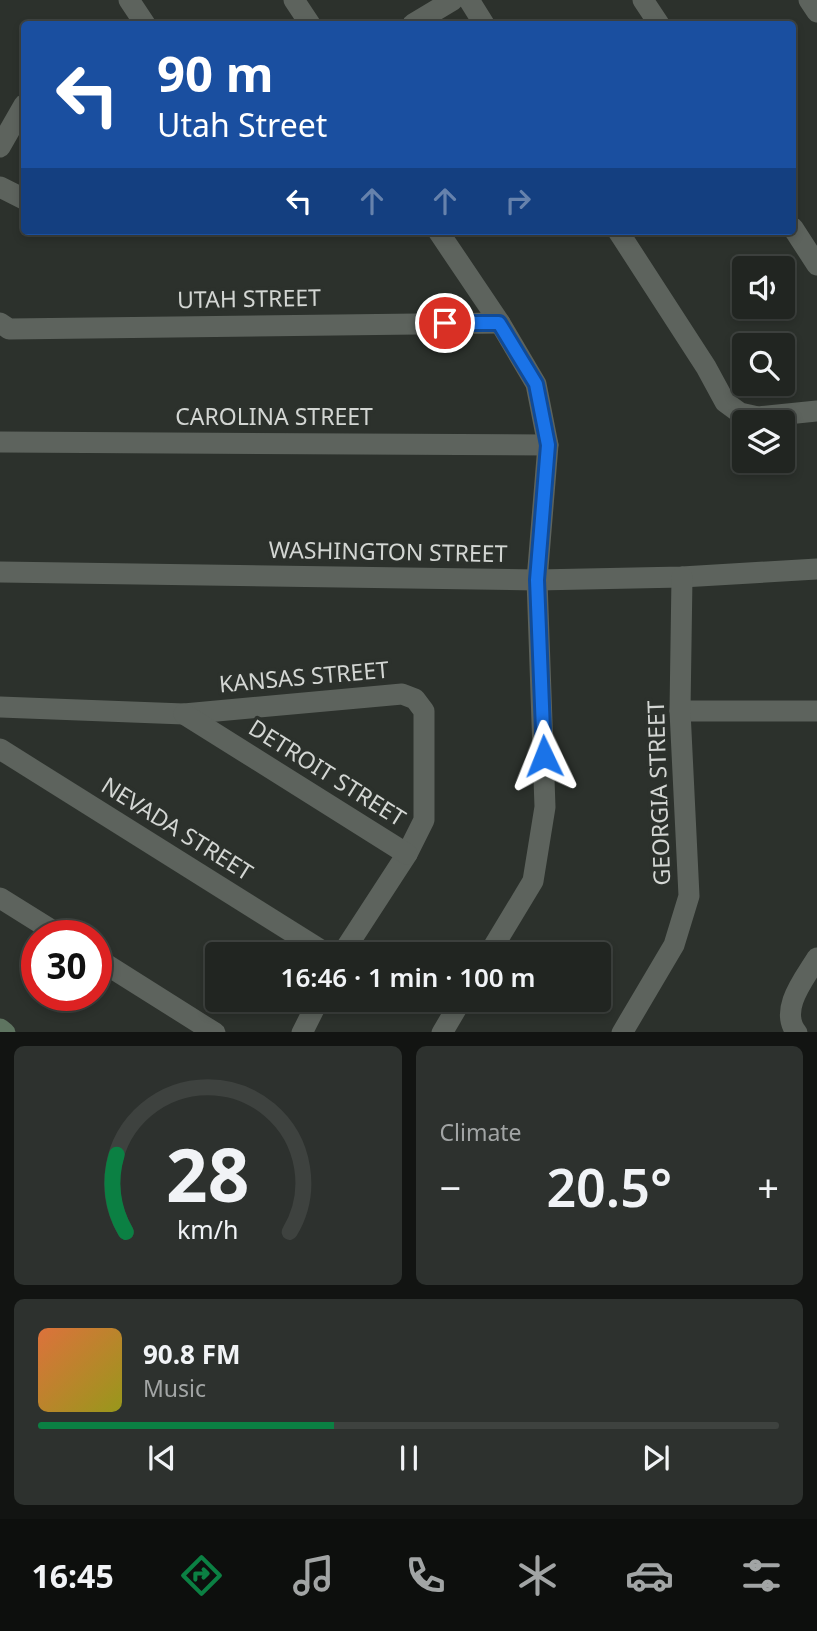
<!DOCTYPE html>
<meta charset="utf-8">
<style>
:root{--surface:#212521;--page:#2d312e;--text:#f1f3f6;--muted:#a2a5a5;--line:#3e423f;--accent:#0b8043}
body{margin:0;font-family:"Noto Sans",sans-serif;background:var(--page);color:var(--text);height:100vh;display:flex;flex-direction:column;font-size:26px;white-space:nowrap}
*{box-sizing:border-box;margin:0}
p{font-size:23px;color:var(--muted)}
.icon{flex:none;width:38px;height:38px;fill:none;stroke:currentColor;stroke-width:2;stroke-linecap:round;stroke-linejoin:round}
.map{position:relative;height:1032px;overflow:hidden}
.drawer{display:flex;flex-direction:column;gap:14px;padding:14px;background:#121412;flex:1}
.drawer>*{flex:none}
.top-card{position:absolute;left:21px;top:21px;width:775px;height:214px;border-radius:7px;box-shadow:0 4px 10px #0003,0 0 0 2px var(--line);background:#1a4fa0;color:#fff;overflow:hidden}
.fabs{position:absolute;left:732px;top:256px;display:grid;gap:14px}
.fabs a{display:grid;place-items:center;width:63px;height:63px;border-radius:7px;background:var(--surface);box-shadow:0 4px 10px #0003,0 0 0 2px var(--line);font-size:35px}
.speed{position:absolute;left:21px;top:920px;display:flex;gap:14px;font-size:35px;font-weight:700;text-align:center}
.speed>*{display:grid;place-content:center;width:91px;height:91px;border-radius:50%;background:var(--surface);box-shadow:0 4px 10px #0003,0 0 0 2px var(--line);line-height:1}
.speed .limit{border:10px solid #d22;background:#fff;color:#111}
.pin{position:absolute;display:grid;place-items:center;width:60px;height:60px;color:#fff;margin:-30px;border:4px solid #fff;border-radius:50%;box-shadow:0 2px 7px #0007}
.me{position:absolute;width:77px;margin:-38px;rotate:358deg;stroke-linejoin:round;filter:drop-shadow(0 0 5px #0008)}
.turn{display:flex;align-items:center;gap:24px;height:147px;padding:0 21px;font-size:32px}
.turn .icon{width:91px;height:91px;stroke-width:2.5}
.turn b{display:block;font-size:49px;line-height:60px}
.lanes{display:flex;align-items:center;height:66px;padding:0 21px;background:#0003;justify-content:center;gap:35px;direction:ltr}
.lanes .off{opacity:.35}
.big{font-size:52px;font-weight:600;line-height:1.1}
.drawer .widget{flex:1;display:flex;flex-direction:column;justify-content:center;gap:10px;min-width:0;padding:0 24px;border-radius:10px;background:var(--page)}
.drawer .dial{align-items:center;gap:0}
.dial svg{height:182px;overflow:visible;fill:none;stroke:var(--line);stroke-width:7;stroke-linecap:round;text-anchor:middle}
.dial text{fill:var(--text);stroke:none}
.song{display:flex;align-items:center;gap:21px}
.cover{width:84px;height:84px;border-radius:10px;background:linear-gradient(135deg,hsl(20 70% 55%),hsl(60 70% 35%))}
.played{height:7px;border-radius:4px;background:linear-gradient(90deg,var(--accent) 40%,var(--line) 40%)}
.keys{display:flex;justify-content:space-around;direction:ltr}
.heat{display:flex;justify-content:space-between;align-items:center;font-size:38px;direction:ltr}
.drawer .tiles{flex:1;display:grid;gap:14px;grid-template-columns:1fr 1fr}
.widget:last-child{grid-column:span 2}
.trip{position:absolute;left:205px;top:942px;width:406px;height:70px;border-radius:7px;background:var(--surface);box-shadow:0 4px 10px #0003,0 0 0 2px var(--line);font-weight:600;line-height:70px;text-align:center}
.menu{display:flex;height:112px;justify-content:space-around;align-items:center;background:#0d0f0d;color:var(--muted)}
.menu .icon{width:49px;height:49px}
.menu .active{color:var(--accent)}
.menu b{font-size:32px;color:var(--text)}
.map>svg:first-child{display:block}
</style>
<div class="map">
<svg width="817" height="1033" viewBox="0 0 817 1033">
<rect width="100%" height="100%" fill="#2c312c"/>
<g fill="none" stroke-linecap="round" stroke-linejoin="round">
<g stroke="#5d635d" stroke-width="21">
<path d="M 129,0 L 145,24"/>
<path d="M 294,0 L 310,24"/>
<path d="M 469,0 L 484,24"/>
<path d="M 643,0 L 659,24"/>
<path d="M 809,0 L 817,12"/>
<path d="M 413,24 L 453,0"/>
<path d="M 0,147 L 24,105"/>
<path d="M 0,187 L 24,199"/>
<path d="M 793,228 L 817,265"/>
<path d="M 438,231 L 500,323 L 536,384 L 548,445 L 537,580 L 545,807 L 533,881 L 489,954"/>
<path d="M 618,231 L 706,367 L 725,402 L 740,413 L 758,417 L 817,411"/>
<path d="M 0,323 L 9,329 L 500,323"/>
<path d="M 0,442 L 548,445"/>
<path d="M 0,572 L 537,580 L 682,577 L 817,569"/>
<path d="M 0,707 L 184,714 L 402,694 L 415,699 L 424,711 L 424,820 L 407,854 L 342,954"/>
<path d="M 680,711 L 817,711"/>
<path d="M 184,714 L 407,854"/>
<path d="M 0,749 L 327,954"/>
<path d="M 0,898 L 61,936"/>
<path d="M 96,958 L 215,1033"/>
<path d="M 302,1033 L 319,999"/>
<path d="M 442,1033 L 462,999"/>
<path d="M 622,1033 L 674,945 L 689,896 L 680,711 L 682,577"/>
<path d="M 797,1033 C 778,1010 805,978 817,958"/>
</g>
<path stroke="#5e7460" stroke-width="21" d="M 0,1029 L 5,1033"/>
</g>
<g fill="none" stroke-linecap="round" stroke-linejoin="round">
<defs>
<path id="route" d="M 445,323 L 499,323 L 536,384 L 548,445 L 537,580 L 544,756"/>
</defs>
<use href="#route" stroke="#114b97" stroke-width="18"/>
<use href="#route" stroke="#1a73e8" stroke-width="12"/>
</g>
<g text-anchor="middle" stroke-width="7" stroke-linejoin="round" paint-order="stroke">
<g font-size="23" fill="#d3d6d3" stroke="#2c312c">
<text transform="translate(249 299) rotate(-1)" y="8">UTAH STREET</text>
<text x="274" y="425">CAROLINA STREET</text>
<text transform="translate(388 552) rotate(1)" y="8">WASHINGTON STREET</text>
<text transform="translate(304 677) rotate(-5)" y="8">KANSAS STREET</text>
<text transform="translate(327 773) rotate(32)" y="8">DETROIT STREET</text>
<text transform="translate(659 793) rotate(-92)" y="8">GEORGIA STREET</text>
<text transform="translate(177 829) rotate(32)" y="8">NEVADA STREET</text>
</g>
</g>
</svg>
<div class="fabs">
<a><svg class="icon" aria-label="sound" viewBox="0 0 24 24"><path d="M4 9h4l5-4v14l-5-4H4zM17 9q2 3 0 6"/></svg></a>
<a><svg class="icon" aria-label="search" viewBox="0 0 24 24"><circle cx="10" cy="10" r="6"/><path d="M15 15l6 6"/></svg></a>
<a><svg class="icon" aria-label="layers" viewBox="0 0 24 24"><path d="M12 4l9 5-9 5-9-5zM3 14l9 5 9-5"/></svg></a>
</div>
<div class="speed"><div class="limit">30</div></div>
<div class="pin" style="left:445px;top:323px;background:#d93025"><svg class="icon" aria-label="arrive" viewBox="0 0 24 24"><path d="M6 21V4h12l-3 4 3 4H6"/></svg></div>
<svg class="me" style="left:544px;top:756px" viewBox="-20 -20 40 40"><path d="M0-17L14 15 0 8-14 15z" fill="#1a73e8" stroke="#fff" stroke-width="4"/></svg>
<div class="trip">16:46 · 1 min · 100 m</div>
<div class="top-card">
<div class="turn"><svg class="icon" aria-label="left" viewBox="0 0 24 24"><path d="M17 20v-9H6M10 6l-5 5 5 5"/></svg><div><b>90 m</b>Utah Street</div></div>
<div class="lanes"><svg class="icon" aria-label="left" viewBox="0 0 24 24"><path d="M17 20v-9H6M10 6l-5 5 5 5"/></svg><svg class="icon off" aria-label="ahead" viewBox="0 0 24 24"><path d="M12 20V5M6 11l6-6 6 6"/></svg><svg class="icon off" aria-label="ahead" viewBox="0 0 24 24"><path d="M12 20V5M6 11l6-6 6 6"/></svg><svg class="icon off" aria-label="right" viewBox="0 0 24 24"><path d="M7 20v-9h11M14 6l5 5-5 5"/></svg></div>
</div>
</div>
<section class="drawer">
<div class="tiles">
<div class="widget dial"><svg viewBox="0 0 100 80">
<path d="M14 69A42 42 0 1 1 86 69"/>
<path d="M14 69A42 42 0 0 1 10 35" stroke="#0b8043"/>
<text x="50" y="56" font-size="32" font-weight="700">28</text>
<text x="50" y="72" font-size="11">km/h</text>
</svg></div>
<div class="widget"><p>Climate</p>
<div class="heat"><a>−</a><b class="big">20.5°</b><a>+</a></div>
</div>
<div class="widget">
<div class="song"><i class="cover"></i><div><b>90.8 FM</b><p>Music</p></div></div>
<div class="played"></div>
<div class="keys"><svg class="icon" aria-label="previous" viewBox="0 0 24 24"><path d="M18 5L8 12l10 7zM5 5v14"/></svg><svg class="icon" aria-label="pause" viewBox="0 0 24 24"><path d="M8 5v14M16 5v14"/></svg><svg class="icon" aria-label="next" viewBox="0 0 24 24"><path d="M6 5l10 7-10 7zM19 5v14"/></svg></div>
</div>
</div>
</section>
<nav class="menu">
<b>16:45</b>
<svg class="icon active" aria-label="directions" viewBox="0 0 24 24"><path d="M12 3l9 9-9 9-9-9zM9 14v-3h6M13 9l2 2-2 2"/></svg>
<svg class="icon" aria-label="music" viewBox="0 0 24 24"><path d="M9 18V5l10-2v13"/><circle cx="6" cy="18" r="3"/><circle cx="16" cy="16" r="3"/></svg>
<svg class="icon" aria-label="phone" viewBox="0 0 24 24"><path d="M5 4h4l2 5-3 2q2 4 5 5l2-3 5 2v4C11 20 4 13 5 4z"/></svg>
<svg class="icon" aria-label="climate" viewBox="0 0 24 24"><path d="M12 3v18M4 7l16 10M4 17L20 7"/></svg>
<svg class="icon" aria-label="car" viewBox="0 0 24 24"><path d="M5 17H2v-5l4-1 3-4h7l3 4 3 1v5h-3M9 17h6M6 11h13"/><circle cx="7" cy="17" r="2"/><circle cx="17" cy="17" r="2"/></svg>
<svg class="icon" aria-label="filters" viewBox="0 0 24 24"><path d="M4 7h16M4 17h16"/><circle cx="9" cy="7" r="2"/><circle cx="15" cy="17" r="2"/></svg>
</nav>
